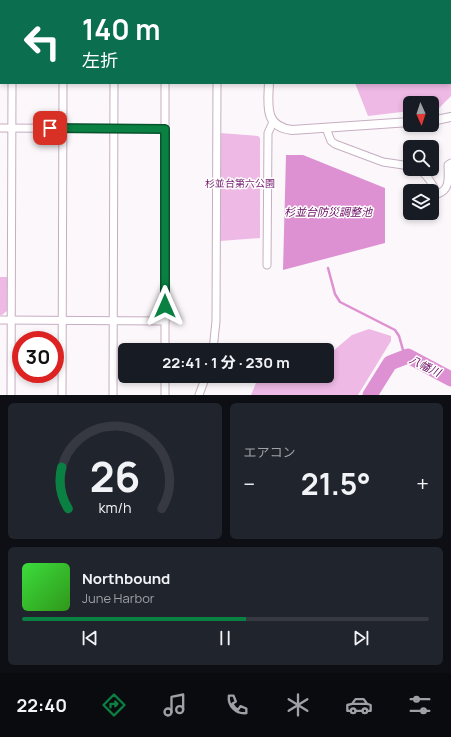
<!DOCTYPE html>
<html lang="ja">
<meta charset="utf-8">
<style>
:root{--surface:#171b24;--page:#20242c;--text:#f1f3f6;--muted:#9ea1a6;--line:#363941;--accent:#0b8043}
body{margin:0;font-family:Manrope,"Noto Sans JP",sans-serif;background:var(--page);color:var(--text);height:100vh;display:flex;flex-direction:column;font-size:15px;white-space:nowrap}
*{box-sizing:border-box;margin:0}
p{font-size:13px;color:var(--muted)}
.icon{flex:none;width:22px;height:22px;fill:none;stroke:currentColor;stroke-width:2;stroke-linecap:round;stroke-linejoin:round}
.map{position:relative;height:395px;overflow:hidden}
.panel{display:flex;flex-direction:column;gap:8px;padding:8px;background:#0d0f14;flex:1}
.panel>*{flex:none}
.guide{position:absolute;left:0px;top:0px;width:451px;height:84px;box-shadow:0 2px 6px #0003;background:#0b6e4f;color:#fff;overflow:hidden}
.needle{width:26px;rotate:177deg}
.buttons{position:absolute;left:403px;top:96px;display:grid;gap:8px}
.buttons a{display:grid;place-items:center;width:36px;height:36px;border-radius:6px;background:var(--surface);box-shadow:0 2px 6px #0003;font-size:20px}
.speed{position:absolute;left:12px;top:331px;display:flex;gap:8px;font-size:20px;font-weight:700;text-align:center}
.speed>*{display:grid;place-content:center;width:52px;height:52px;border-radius:50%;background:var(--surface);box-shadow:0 2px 6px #0003;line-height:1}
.speed .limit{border:6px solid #d22;background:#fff;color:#111}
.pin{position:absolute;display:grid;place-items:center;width:34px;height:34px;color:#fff;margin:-17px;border-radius:8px;box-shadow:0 2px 6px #0006}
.me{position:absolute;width:44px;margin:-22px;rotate:0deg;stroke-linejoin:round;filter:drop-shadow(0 0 3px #0008)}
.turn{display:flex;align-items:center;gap:14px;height:84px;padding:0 16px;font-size:18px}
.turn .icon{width:52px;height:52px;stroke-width:2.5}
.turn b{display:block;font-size:28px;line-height:34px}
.big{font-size:30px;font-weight:700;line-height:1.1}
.panel .card{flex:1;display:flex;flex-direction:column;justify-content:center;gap:6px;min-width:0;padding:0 14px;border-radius:6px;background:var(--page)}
.panel .dial{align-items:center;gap:0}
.dial svg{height:104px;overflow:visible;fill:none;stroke:var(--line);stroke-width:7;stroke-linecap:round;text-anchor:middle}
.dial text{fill:var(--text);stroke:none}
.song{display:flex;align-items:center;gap:12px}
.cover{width:48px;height:48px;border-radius:6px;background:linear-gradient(135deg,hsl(120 70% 55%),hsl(110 70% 35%))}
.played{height:4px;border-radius:2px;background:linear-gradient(90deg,var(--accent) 55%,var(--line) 55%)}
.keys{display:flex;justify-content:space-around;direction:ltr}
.heat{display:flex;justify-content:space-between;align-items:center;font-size:22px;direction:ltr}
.panel .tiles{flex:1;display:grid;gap:8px;grid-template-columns:1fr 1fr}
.card:last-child{grid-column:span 2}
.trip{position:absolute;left:118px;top:343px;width:216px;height:40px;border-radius:6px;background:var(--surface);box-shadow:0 2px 6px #0003;font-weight:700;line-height:40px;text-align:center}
.menu{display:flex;height:64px;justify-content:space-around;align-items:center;background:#090b0e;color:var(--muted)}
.menu .icon{width:28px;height:28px}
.menu .active{color:var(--accent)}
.menu b{font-size:18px;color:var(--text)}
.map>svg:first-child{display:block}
</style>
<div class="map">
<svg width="451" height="395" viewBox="0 0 451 395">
<rect width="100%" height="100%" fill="#fcf7fb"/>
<g fill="#eeb9e5">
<path d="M 329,0 L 451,0 L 451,96 L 438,109 L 432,109 L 432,103 L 410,103 L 410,111 L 368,116 L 355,83 L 450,83 L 450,1 Z"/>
<path d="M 220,133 L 258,136 L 260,138 L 260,238 L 220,241 Z"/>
<path d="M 0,277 L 8,277 L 8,310 L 2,315 L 0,315 Z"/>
<path d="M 369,329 L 391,336 L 391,341 L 358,395 L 251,395 L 256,383 L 283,382 L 293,376 L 327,376 L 327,356 L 352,335 Z"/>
</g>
<path fill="#dd91d2" d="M 286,155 L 303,155 L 385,188 L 385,243 L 283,270 Z"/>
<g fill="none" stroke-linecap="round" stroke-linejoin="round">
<path stroke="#dd91d2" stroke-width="2.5" d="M 328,268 L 335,294 L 340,302 L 395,330 L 399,336 L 405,357"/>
<path stroke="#dd91d2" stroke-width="15" d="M 370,395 L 390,363 L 408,356 L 451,379"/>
<defs>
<g id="minor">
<path d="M 12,1 L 12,0"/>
<path d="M 63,1 L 63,0"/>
<path d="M 114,1 L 114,0"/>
<path d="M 166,1 L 166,0"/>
<path d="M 217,1 L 217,0"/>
<path d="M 0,128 L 165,129"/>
<path d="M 326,128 L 331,141 L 335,144 L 383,162 L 410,166"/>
<path d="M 418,169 C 428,175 433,184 437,194 C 451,190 448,177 448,165 L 451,163"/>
<path d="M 267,265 L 268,133 L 273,122"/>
<path d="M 0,320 L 165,321"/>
<path d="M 165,350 L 165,83"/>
<path d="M 213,350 L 216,321 L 217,83"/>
<path d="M 11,395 L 12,83"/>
<path d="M 62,395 L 63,83"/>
<path d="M 113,395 L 114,83"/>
<path d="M 165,395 L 165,376"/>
<path d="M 199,395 L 206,376"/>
</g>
<g id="tertiary">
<path d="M 269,1 L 269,0"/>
<path d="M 269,83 C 268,105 264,127 292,130 L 410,122"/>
<path d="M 432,121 L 451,117"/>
</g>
</defs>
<use href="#minor" stroke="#c6aec2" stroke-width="9"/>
<use href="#tertiary" stroke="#c6aec2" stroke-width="10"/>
<use href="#minor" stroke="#fff" stroke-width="7"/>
<use href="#tertiary" stroke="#fff" stroke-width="8"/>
</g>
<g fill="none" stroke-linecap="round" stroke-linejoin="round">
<defs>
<path id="route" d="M 50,128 L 165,129 L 165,306"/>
</defs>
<use href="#route" stroke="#07532c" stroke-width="10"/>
<use href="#route" stroke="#0b8043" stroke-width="7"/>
</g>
<g text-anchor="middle" stroke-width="3" stroke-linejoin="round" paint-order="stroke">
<g font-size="10" fill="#74196c" stroke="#fff">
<text x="240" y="187">杉並台第六公園</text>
</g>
<g font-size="11" font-style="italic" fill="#6b0e63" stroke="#fff">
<text x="328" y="216">杉並台防災調整池</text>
<text transform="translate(425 366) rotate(26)" y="4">八幡川</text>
</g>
</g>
</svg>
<div class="buttons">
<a><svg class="needle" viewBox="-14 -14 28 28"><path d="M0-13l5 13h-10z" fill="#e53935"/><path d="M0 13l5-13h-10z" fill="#9ea1a6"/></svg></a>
<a><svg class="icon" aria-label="search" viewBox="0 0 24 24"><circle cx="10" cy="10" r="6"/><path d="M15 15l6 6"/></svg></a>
<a><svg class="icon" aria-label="layers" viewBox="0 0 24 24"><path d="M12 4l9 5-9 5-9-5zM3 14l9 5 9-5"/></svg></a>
</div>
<div class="speed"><div class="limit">30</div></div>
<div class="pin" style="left:50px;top:128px;background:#d93025"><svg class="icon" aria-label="arrive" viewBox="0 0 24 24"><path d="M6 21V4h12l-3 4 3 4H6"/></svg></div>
<svg class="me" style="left:165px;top:306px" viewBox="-20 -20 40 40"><path d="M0-17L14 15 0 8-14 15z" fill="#0b8043" stroke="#fff" stroke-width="4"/></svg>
<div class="trip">22:41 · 1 分 · 230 m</div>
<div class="guide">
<div class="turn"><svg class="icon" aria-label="left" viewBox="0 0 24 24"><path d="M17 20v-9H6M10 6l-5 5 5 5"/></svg><div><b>140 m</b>左折</div></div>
</div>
</div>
<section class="panel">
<div class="tiles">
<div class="card dial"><svg viewBox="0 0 100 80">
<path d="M14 69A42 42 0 1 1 86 69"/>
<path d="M14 69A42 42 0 0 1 9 37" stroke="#0b8043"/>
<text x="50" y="56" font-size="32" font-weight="700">26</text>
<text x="50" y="72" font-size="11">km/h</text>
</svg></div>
<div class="card"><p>エアコン</p>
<div class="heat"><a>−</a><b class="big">21.5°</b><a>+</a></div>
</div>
<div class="card">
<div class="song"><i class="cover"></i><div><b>Northbound</b><p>June Harbor</p></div></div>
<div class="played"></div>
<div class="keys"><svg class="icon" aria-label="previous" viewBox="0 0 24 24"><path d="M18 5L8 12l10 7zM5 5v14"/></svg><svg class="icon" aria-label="pause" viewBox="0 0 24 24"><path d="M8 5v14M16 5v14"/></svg><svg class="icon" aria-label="next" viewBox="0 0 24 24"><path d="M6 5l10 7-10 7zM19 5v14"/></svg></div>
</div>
</div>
</section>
<nav class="menu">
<b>22:40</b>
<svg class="icon active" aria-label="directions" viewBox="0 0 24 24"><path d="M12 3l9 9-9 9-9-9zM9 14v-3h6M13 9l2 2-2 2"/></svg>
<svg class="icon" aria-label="music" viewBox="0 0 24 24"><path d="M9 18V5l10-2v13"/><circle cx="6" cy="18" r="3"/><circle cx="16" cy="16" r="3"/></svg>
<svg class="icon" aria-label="phone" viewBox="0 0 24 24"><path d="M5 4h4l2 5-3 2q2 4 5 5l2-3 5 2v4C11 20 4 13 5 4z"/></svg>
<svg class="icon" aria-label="climate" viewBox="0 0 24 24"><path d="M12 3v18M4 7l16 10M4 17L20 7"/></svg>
<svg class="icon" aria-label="car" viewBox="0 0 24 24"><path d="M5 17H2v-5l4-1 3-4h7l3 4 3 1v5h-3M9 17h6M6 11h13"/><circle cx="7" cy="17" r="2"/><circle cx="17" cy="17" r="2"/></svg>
<svg class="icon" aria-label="filters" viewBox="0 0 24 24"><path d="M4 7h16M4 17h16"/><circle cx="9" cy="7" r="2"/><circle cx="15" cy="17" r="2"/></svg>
</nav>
